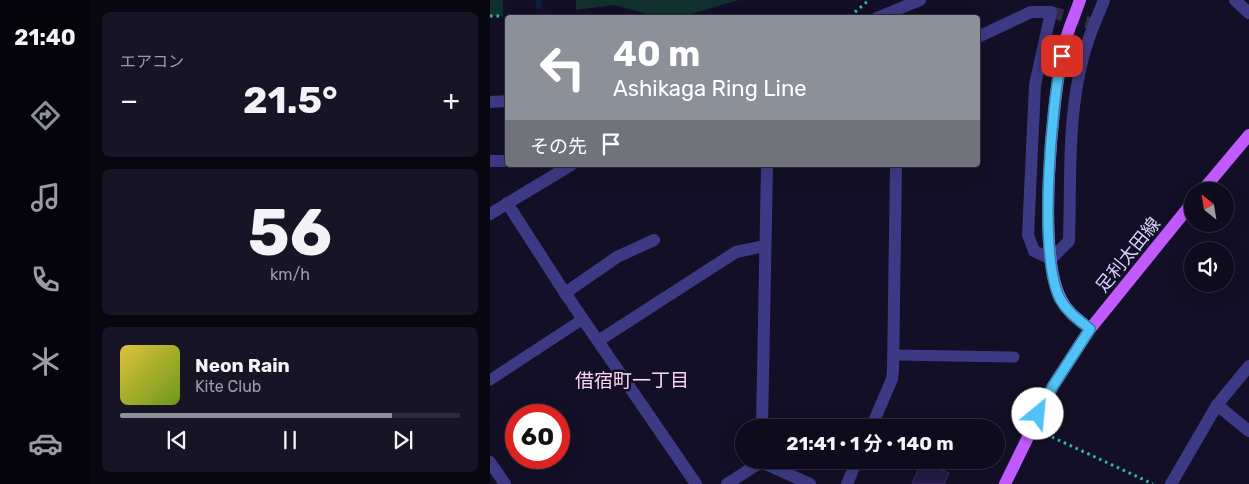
<!DOCTYPE html>
<html lang="ja">
<meta charset="utf-8">
<style>
:root{--surface:#0e0b1c;--page:#171425;--text:#f1f3f6;--muted:#9b9ba3;--line:#2e2b3b;--accent:#8c9099}
body{margin:0;font-family:Rubik,"Noto Sans JP",sans-serif;background:var(--page);color:var(--text);height:100vh;display:flex;flex-direction:column;font-size:19px;white-space:nowrap}
*{box-sizing:border-box;margin:0}
p{font-size:16px;color:var(--muted)}
.icon{flex:none;width:28px;height:28px;fill:none;stroke:currentColor;stroke-width:2;stroke-linecap:round;stroke-linejoin:round}
.map{position:relative;flex:1;overflow:hidden}
.panel{display:flex;flex-direction:column;gap:12px;padding:12px;background:#08060f;width:400px}
.panel>*{flex:none}
.hud{position:absolute;left:15px;top:15px;width:475px;height:152px;border-radius:5px;box-shadow:0 5px 20px #0002,0 0 0 1px var(--line);background:#8c9099;color:#fff;overflow:hidden}
.needle{width:32px;rotate:330deg}
.tools{position:absolute;left:694px;top:182px;display:grid;gap:10px}
.tools a{display:grid;place-items:center;width:50px;height:50px;border-radius:50%;background:var(--surface);box-shadow:0 5px 20px #0002,0 0 0 1px var(--line);font-size:25px}
.speed{position:absolute;left:15px;top:404px;display:flex;gap:10px;font-size:25px;font-weight:700;text-align:center}
.speed>*{display:grid;place-content:center;width:65px;height:65px;border-radius:50%;background:var(--surface);box-shadow:0 5px 20px #0002,0 0 0 1px var(--line);line-height:1}
.speed .limit{border:8px solid #d22;background:#fff;color:#111}
.pin{position:absolute;display:grid;place-items:center;width:42px;height:42px;color:#fff;margin:-21px;border-radius:10px;box-shadow:0 2px 8px #0006}
.me{position:absolute;width:55px;margin:-28px;rotate:28deg;stroke-linejoin:round;filter:drop-shadow(0 0 4px #0008)}
.turn{display:flex;align-items:center;gap:18px;height:105px;padding:0 25px;font-size:22px}
.turn .icon{width:65px;height:65px;stroke-width:2.5}
.turn b{display:block;font-size:35px;line-height:42px}
.then{display:flex;align-items:center;height:48px;padding:0 25px;background:#0003;gap:10px;font-size:19px}
.big{font-size:38px;font-weight:700;line-height:1.1}
.panel .widget{flex:1;display:flex;flex-direction:column;justify-content:center;gap:8px;min-width:0;padding:0 18px;border-radius:8px;background:var(--page)}
.panel .dial{align-items:center;gap:0}
.dial b{font-size:65px;line-height:1}
.song{display:flex;align-items:center;gap:15px}
.cover{width:60px;height:60px;border-radius:8px;background:linear-gradient(135deg,hsl(50 70% 55%),hsl(80 70% 35%))}
.played{height:5px;border-radius:2px;background:linear-gradient(90deg,var(--accent) 80%,var(--line) 80%)}
.keys{display:flex;justify-content:space-around;direction:ltr}
.heat{display:flex;justify-content:space-between;align-items:center;font-size:28px;direction:ltr}
.trip{position:absolute;left:245px;top:419px;width:270px;height:50px;border-radius:25px;background:var(--surface);box-shadow:0 5px 20px #0002,0 0 0 1px var(--line);font-weight:700;line-height:50px;text-align:center}
main{display:flex;flex:1;min-height:0}
.tabs{display:flex;flex-direction:column;width:90px;justify-content:space-around;align-items:center;background:#06040b;color:var(--muted)}
.tabs .icon{width:35px;height:35px}
.tabs .current{color:var(--accent)}
.tabs b{font-size:22px;color:var(--text)}
.map>svg:first-child{display:block}
</style>
<main>
<nav class="tabs">
<b>21:40</b>
<svg class="icon current" aria-label="directions" viewBox="0 0 24 24"><path d="M12 3l9 9-9 9-9-9zM9 14v-3h6M13 9l2 2-2 2"/></svg>
<svg class="icon" aria-label="music" viewBox="0 0 24 24"><path d="M9 18V5l10-2v13"/><circle cx="6" cy="18" r="3"/><circle cx="16" cy="16" r="3"/></svg>
<svg class="icon" aria-label="phone" viewBox="0 0 24 24"><path d="M5 4h4l2 5-3 2q2 4 5 5l2-3 5 2v4C11 20 4 13 5 4z"/></svg>
<svg class="icon" aria-label="climate" viewBox="0 0 24 24"><path d="M12 3v18M4 7l16 10M4 17L20 7"/></svg>
<svg class="icon" aria-label="car" viewBox="0 0 24 24"><path d="M5 17H2v-5l4-1 3-4h7l3 4 3 1v5h-3M9 17h6M6 11h13"/><circle cx="7" cy="17" r="2"/><circle cx="17" cy="17" r="2"/></svg>
</nav>
<section class="panel">
<div class="widget"><p>エアコン</p>
<div class="heat"><a>−</a><b class="big">21.5°</b><a>+</a></div>
</div>
<div class="widget dial"><b>56</b><p>km/h</p></div>
<div class="widget">
<div class="song"><i class="cover"></i><div><b>Neon Rain</b><p>Kite Club</p></div></div>
<div class="played"></div>
<div class="keys"><svg class="icon" aria-label="previous" viewBox="0 0 24 24"><path d="M18 5L8 12l10 7zM5 5v14"/></svg><svg class="icon" aria-label="pause" viewBox="0 0 24 24"><path d="M8 5v14M16 5v14"/></svg><svg class="icon" aria-label="next" viewBox="0 0 24 24"><path d="M6 5l10 7-10 7zM19 5v14"/></svg></div>
</div>
</section>
<div class="map">
<svg width="759" height="484" viewBox="0 0 759 484">
<rect width="100%" height="100%" fill="#130f26"/>
<g fill="#12302f">
<rect x="0" y="0" width="13" height="16"/>
<path d="M 86,0 L 249,0 L 191,17 L 168,17 L 124,5 L 86,10 Z"/>
</g>
<g fill="none" stroke-linecap="round" stroke-linejoin="round">
<path stroke="#0a1f44" stroke-width="5.5" d="M 48,0 L 49,7"/>
</g>
<path fill="#241b47" stroke="#3b2d73" d="M 432,461 L 459,473 L 454,484 L 422,484 Z"/>
<g fill="none" stroke-linecap="round" stroke-linejoin="round">
<path stroke="#312d47" stroke-width="12" stroke-dasharray="12 6" stroke-linecap="butt" d="M 561,12 L 604,24"/>
<g stroke="#2fb8b0" stroke-width="3" stroke-dasharray="2.5 4" stroke-linecap="butt">
<path d="M 365,12 L 379,0"/>
<path d="M 58,14 L 59,18"/>
<path d="M 0,16 L 13,16"/>
<path d="M 562,437 L 663,484"/>
</g>
<g stroke="#3d3a85" stroke-width="11">
<path d="M 405,355 L 524,357"/>
<path d="M 0,380 L 93,319"/>
</g>
<g stroke="#3d3a85" stroke-width="12">
<path d="M 745,0 L 759,13"/>
<path d="M 488,37 L 541,12 L 561,12 L 545,85 L 538,235 L 544,251 L 561,259 L 579,241 C 581,179 577,114 594,54 C 599,35 607,18 614,0"/>
<path d="M 0,161 L 18,161"/>
<path d="M 17,203 L 75,293 L 206,484"/>
<path d="M 0,214 L 81,165"/>
<path d="M 75,293 L 127,257 L 164,240"/>
<path d="M 108,341 L 246,252 L 275,246"/>
<path d="M 727,405 L 759,431"/>
<path d="M 272,428 L 277,165"/>
<path d="M 381,428 L 402,379 L 403,370 L 406,165"/>
<path d="M 0,462 L 15,484"/>
<path d="M 237,484 L 271,462 L 320,484"/>
<path d="M 357,484 L 367,460"/>
<path d="M 681,484 L 727,405 L 759,366"/>
</g>
<g stroke="#3d3a85" stroke-width="12">
<path d="M 387,18 L 430,0"/>
<path d="M 0,102 L 18,101"/>
</g>
<g stroke="#c25bff" stroke-width="12">
<path d="M 590,0 C 585,15 577,31 574,47 C 562,99 547,254 571,299 C 577,312 589,320 600,329"/>
<path d="M 712,191 L 759,135"/>
<path d="M 515,484 L 563,386 L 600,329 L 702,203"/>
</g>
</g>
<g fill="none" stroke-linecap="round" stroke-linejoin="round">
<defs>
<path id="route" d="M 548,414 L 563,386 L 600,329 C 589,320 577,312 570,299 C 548,255 561,107 572,56"/>
</defs>
<use href="#route" stroke="#337fa1" stroke-width="12"/>
<use href="#route" stroke="#4fc3f7" stroke-width="9"/>
</g>
<g text-anchor="middle" stroke-width="5" stroke-linejoin="round" paint-order="stroke">
<g font-size="18" fill="#d9d4ff" stroke="#130f26">
<text transform="translate(638 255) rotate(-51)" y="6">足利太田線</text>
</g>
<g font-size="19" fill="#ffd6f0" stroke="#130f26">
<text x="142" y="387">借宿町一丁目</text>
</g>
</g>
</svg>
<div class="tools">
<a><svg class="needle" viewBox="-14 -14 28 28"><path d="M0-13l5 13h-10z" fill="#e53935"/><path d="M0 13l5-13h-10z" fill="#9b9ba3"/></svg></a>
<a><svg class="icon" aria-label="sound" viewBox="0 0 24 24"><path d="M4 9h4l5-4v14l-5-4H4zM17 9q2 3 0 6"/></svg></a>
</div>
<div class="speed"><div class="limit">60</div></div>
<div class="pin" style="left:572px;top:56px;background:#d93025"><svg class="icon" aria-label="arrive" viewBox="0 0 24 24"><path d="M6 21V4h12l-3 4 3 4H6"/></svg></div>
<svg class="me" style="left:548px;top:414px" viewBox="-20 -20 40 40"><circle r="19" fill="#fff"/><path d="M0-13L10 11 0 6-10 11z" fill="#4fc3f7"/></svg>
<div class="trip">21:41 · 1 分 · 140 m</div>
<div class="hud">
<div class="turn"><svg class="icon" aria-label="left" viewBox="0 0 24 24"><path d="M17 20v-9H6M10 6l-5 5 5 5"/></svg><div><b>40 m</b>Ashikaga Ring Line</div></div>
<div class="then">その先<svg class="icon" aria-label="arrive" viewBox="0 0 24 24"><path d="M6 21V4h12l-3 4 3 4H6"/></svg></div>
</div>
</div>
</main>
